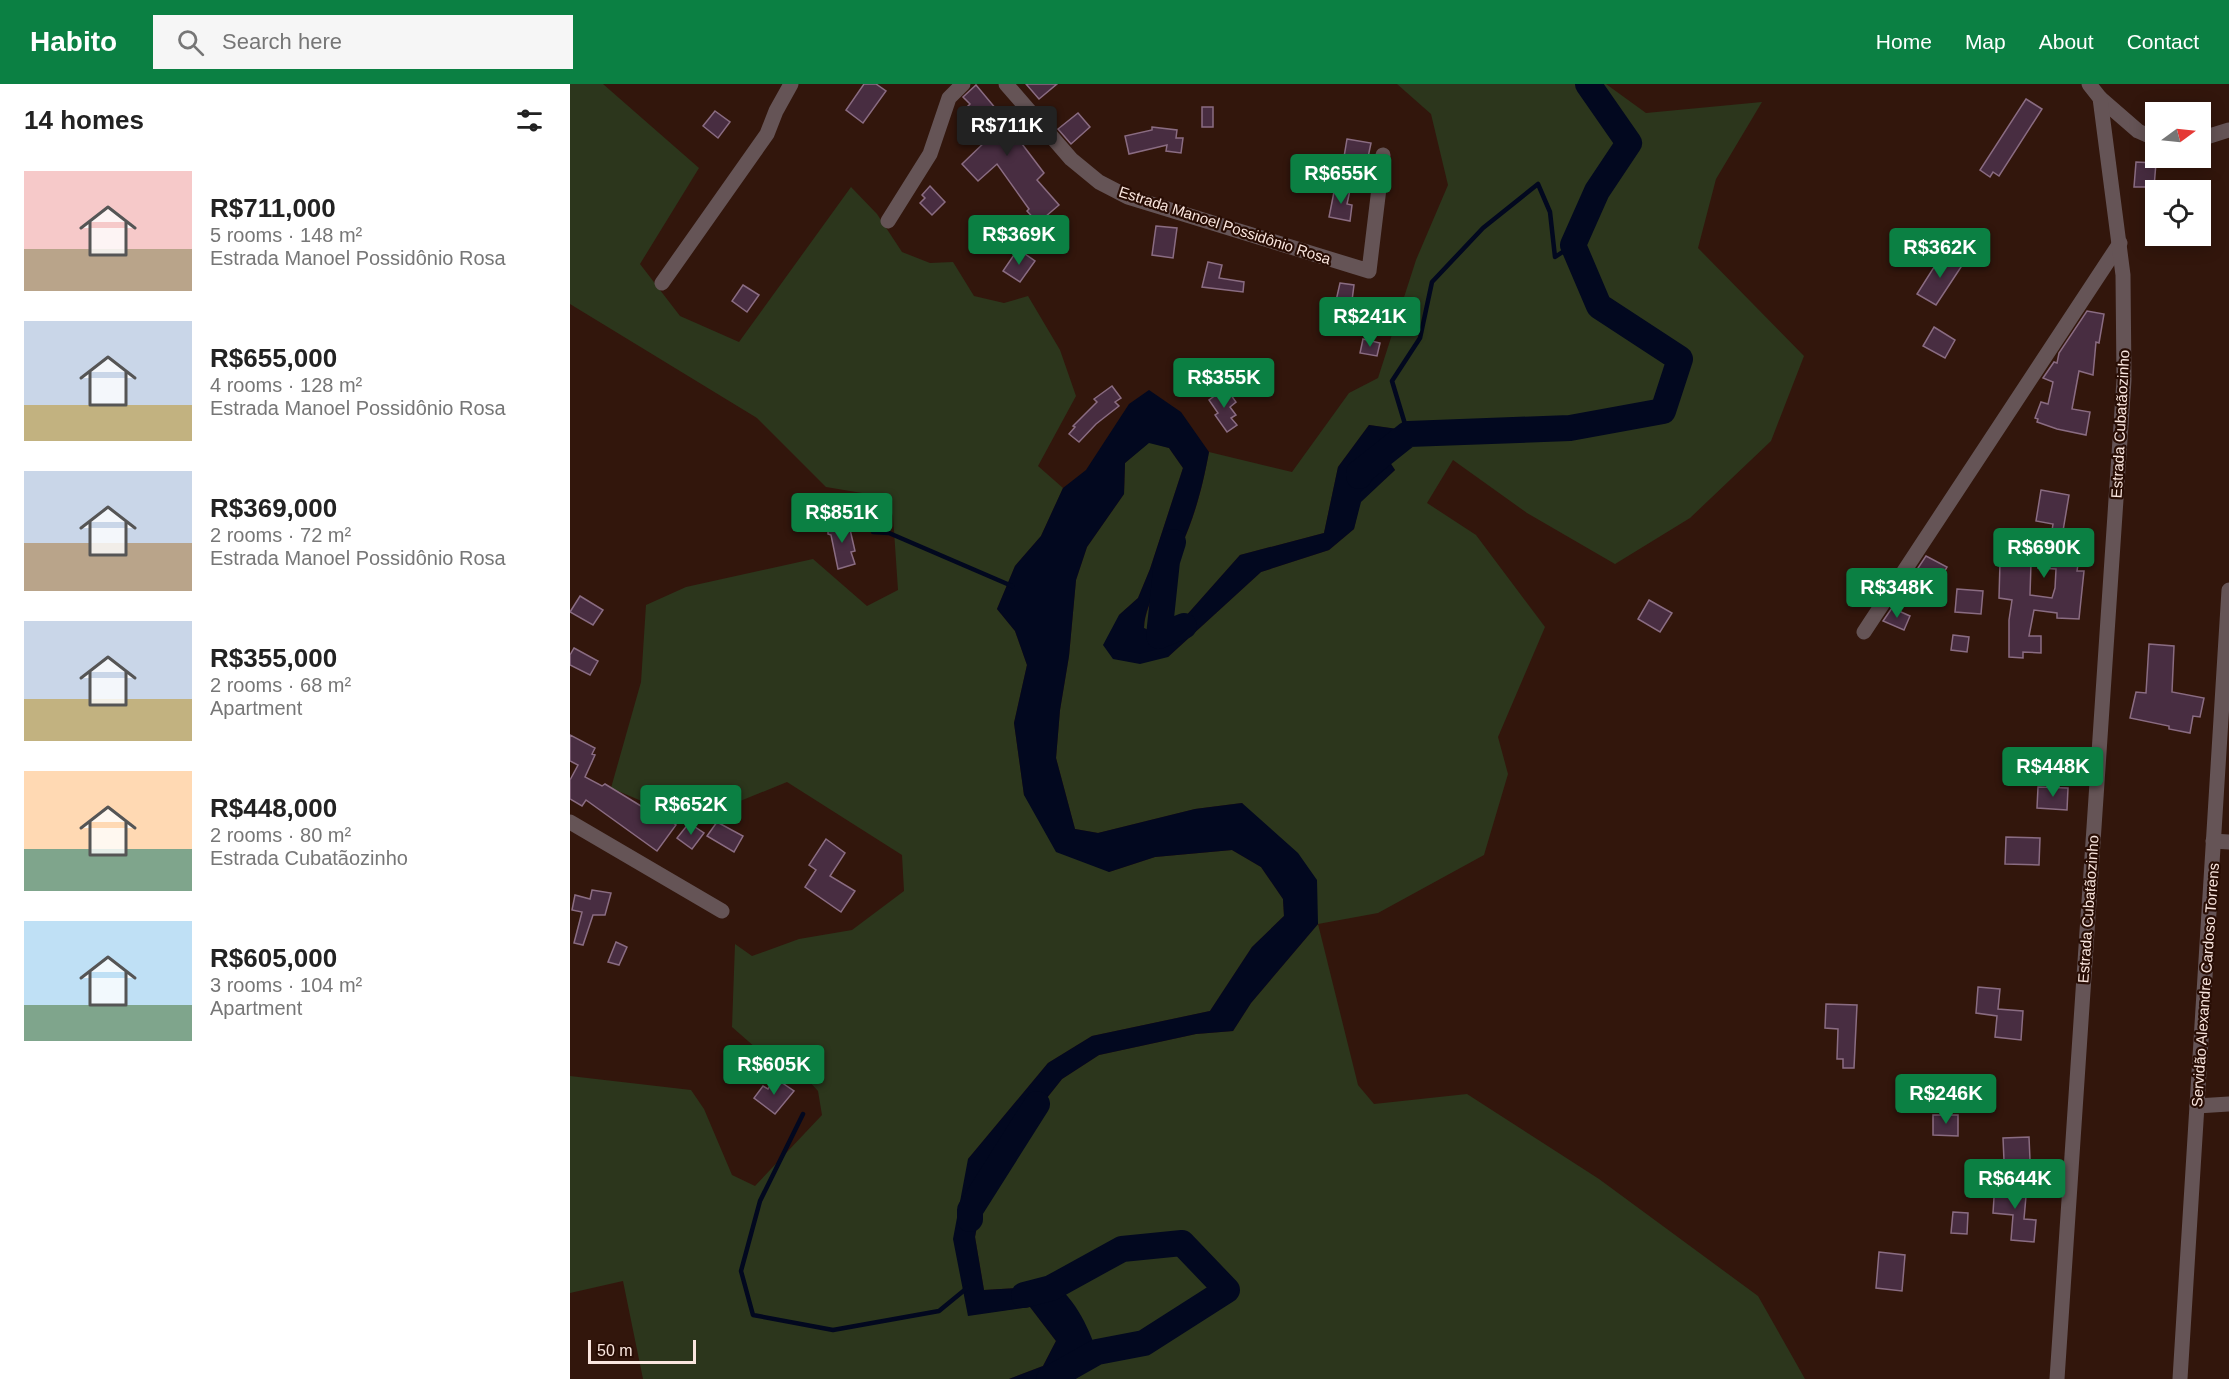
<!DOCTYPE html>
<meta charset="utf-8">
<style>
:root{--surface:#fff;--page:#f6f6f6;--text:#222;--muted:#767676;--accent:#0b8043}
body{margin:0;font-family:Helvetica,sans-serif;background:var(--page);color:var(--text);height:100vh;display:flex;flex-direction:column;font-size:22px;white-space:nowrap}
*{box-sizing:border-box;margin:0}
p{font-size:20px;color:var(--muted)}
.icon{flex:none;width:33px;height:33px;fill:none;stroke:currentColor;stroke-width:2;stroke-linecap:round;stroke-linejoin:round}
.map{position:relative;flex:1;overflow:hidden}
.panel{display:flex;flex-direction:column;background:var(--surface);width:570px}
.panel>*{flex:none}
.needle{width:39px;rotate:75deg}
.tools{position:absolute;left:1575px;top:18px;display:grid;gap:12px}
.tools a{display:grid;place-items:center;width:66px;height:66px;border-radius:0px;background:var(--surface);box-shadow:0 3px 15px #0003;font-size:30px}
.scale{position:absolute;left:18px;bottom:15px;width:108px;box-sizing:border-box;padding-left:6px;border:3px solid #fae6df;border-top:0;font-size:16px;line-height:21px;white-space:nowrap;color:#fae6df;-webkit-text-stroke:4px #280d04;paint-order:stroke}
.price{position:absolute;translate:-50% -51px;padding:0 14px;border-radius:6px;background:var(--accent);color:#fff;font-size:20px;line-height:39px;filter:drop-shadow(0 2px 3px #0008)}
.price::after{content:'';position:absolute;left:50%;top:36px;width:18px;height:14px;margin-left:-9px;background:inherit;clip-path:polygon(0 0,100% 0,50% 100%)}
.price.current{background:#222;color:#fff}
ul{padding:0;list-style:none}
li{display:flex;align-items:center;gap:18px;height:150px;padding:0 24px}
li span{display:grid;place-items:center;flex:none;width:168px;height:120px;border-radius:0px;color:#555}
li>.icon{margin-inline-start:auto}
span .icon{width:72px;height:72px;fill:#fffc;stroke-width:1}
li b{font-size:26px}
h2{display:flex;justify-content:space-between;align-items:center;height:72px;padding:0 24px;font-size:26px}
header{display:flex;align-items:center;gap:36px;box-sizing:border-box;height:84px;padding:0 30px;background:var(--accent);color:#fff}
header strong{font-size:28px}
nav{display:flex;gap:33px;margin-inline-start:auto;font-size:21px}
.search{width:420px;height:54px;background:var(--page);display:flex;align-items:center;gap:15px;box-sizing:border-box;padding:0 21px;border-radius:0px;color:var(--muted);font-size:22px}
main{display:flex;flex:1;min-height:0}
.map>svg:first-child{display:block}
</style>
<header>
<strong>Habito</strong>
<div class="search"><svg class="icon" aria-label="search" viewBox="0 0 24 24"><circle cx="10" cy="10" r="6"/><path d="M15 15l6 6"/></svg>Search here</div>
<nav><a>Home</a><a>Map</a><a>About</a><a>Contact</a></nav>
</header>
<main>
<section class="panel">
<h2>14 homes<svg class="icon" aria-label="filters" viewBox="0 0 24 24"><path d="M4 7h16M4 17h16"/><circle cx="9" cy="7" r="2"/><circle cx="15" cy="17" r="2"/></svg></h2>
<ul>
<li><span style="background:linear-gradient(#f6c9c9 65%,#b9a48a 0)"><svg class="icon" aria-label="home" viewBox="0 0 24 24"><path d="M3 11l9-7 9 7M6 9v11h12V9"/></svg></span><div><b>R$711,000</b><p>5 rooms · 148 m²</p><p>Estrada Manoel Possidônio Rosa</p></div></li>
<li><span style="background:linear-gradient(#c9d6e8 70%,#c2b280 0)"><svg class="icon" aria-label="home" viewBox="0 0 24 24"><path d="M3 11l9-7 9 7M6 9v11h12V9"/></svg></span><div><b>R$655,000</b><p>4 rooms · 128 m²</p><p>Estrada Manoel Possidônio Rosa</p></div></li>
<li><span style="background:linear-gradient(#c9d6e8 60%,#b9a48a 0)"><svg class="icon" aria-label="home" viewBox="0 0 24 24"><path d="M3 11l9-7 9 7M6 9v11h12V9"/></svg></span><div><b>R$369,000</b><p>2 rooms · 72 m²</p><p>Estrada Manoel Possidônio Rosa</p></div></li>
<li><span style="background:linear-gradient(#c9d6e8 65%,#c2b280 0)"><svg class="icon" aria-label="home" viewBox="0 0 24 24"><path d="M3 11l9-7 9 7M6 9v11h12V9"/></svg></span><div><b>R$355,000</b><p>2 rooms · 68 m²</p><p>Apartment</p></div></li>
<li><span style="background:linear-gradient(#ffd9b3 65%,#7fa58c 0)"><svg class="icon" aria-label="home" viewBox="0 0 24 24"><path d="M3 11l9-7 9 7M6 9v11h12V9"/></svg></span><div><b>R$448,000</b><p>2 rooms · 80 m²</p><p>Estrada Cubatãozinho</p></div></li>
<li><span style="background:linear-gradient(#bfe0f5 70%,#7fa58c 0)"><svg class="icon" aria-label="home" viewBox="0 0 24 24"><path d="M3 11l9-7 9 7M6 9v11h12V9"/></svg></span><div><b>R$605,000</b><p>3 rooms · 104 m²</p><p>Apartment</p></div></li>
</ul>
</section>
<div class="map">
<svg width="1659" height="1295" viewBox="0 0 1659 1295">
<rect width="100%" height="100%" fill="#32160c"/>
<g fill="#2c361c">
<polygon points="0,0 33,0 129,84 70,180 110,232 169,258 281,103 307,130 332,168 360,179 383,178 404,212 434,219 458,212 490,266 506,312 468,382 493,404 471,452 445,482 427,525 445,547 457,581 444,639 454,711 539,788 585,773 662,766 691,783 713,815 714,832 682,863 640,927 522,952 478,979 398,1075 398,1231 460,1223 486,1257 473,1282 439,1295 73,1295 53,1197 0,1209 0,992 121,1006 134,1025 162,1091 185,1102 252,1031 248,1007 227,984 202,978 162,943 165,860 182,872 229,855 282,846 334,807 332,771 217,698 158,722 109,733 41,704 71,598 76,521 116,503 243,475 297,522 328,506 323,432 316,413 256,403 187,334 0,220"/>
<path d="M827,0H1036L1076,29L1192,18L1146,95L1128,164L1234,272L1201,357L1120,434L1045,480L957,429L883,376L857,419L906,451L975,543L928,653L938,690L914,771L808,829L748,840L788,1001L804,1020L897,1010L1029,1095L1188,1212L1235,1295H505L531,1278L479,1194L466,1203L414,1206L405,1153L417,1089L492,995L529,971L626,950L663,947L681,919L748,840L672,719L625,725L528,749L505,745L486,674L490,626L499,572L506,496L517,463L554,410L555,379L579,358L599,364L613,384L580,485L568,514L549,531L598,573L691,488L759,466L784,445L790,418L825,386L809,363L854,349L799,341L768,383L754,449L670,471L615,533L582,548L574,544C576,515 597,492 610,465C625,432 632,405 639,368L722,388L779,309L808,294L846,176L878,101L861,30Z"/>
</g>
<path fill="#02081f" d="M579,306L611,328L639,368C632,405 625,431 610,465C598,491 575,515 574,544L582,548L615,533L670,471L754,449L768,383L799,341L856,349L810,363L825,386L791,418L784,445L759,466L691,488L598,573L570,580L543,575L533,561L549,531L568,514L580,485L613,384L599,364L579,359L555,379L554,410L517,463L506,496L499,572L490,626L486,674L505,745L528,749L625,725L672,719L728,769L747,796L748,840L681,919L663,947L626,950L529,971L492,995L417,1089L405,1153L414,1206L466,1203L479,1194C509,1219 518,1243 531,1278L505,1295H439L473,1282L486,1257L460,1223L398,1232L383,1155L398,1075L478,979L522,952L640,927L682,863L714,832L713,815L691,783L662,766L585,773L539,788L486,768L454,711L444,639L457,581L445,547L427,525L445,482L471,452L493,404L516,386L559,320Z"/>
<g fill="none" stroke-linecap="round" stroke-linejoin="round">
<g stroke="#02081f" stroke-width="4.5">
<polyline points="838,350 822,297 850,254 862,198 913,144 968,100 980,128 985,173 1003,161"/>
<polyline points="303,448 319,449 442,502"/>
<polyline points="233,1030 190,1117 171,1187 183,1231 263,1246 369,1227 397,1204"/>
</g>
<g stroke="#02081f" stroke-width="26">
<polyline points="789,392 789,389 838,350 1000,344 1093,327 1110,275 1029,222 1003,161 1027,107 1059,59 1018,0"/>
<polyline points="603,458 597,477 589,552 614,542"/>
<polyline points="400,1135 400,1126 467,1020"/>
<polyline points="454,1211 481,1204 552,1165 612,1159 657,1206 574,1259 527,1268 479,1295"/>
</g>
</g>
<g fill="#482d41" stroke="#8a6c82" stroke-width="1.5">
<polygon points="294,0 306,0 316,7 293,39 276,26"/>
<polygon points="456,0 487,0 469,15"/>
<polygon points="406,1 447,50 446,52 474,89 467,96 489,121 468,139 457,127 459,125 427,80 408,97 392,80 419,54 417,52 419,50 395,25 400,20 393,13"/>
<polygon points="1456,15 1472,25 1429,92 1423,88 1420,93 1410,86"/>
<rect x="632" y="23" width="11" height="20"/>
<polygon points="145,27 160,38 148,54 133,42"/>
<polygon points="508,29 520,43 501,60 488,45"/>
<polygon points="582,43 607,46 606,54 613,54 611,69 596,67 597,61 559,70 555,52 582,46"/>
<polygon points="777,55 801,59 797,78 774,73"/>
<polygon points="1566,78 1586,79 1584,103 1564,103"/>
<polygon points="360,102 375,118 362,131 350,119 355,114 352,111"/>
<polygon points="765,103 780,106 777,120 782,121 780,137 759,133"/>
<polygon points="586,142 607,144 603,174 582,171"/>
<polygon points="448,165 465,177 450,198 433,187"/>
<polygon points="1373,169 1393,180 1366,221 1347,210"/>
<polygon points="638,178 652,181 649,194 674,198 673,208 632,203"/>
<polygon points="770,199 784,201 780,232 763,230"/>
<polygon points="173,201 189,211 177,228 162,217"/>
<polygon points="1517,227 1534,230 1529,259 1526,258 1523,291 1509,287 1502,325 1520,328 1516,351 1487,345 1467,338 1468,335 1465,334 1471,318 1478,320 1483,298 1473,294 1484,278 1487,279 1489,269"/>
<polygon points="1364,243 1385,256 1375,274 1353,262"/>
<polygon points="793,255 810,259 807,272 790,269"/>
<polygon points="542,302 551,314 545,318 549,322 526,340 509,358 499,350 505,343 503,342 527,318 524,315"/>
<polygon points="656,304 666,318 660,323 666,331 661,334 667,341 657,348 645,331 648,329 639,316"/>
<polygon points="1471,406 1499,411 1493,447 1497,447 1496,453 1512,455 1507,487 1514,487 1509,535 1487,534 1487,529 1464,526 1459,552 1471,552 1471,569 1453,568 1453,574 1439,573 1439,536 1442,516 1429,514 1430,478 1461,479 1460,511 1482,514 1485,504 1486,485 1468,484 1469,472 1478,472 1483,440 1466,437"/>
<polygon points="296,416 311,424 300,443 285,434"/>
<polygon points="258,439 279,441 285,467 281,468 285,480 268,485 261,451 258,450"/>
<polygon points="1356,472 1377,483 1368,499 1346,487"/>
<polygon points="1387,505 1413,507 1411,530 1385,528"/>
<polygon points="10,512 33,526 23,541 0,528"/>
<polygon points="1079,516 1102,529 1090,548 1068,535"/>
<polygon points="1322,524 1340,532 1334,546 1313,537"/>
<polygon points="1383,551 1399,553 1397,568 1381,566"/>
<polygon points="1579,560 1604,562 1602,608 1634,614 1630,633 1623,632 1620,649 1599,645 1599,642 1560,634 1566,608 1576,609"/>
<polygon points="4,564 28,577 20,591 0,581 0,571"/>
<polygon points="0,651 25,664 22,670 25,671 15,693 32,702 35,700 84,730 87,727 106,741 87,767 16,716 12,722 0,715 0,696 8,681 0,677"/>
<polygon points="1468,703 1498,704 1497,726 1467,724"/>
<polygon points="147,738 173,752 164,768 137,752"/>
<polygon points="119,739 134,749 122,765 107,754"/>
<polygon points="1436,753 1470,754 1469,781 1435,780"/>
<polygon points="256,755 275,769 260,792 285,807 271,828 235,803 246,786 239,781"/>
<polygon points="22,806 41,809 35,831 23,831 13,861 4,859 12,828 2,826 5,811 20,815"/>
<polygon points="46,858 57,863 49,881 38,878"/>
<polygon points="1408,903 1430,905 1428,925 1453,927 1451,956 1425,953 1427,932 1406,929"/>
<polygon points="1256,920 1287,921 1284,984 1273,984 1273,975 1267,975 1268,945 1255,944"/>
<polygon points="205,994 224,1007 205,1030 184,1014 193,1002 198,1005"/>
<polygon points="1363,1031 1388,1031 1388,1052 1363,1051"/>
<polygon points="1459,1053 1460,1076 1434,1077 1433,1054"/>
<polygon points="1425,1098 1457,1101 1454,1135 1466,1136 1464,1158 1441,1156 1443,1131 1423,1129"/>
<polygon points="1383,1128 1398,1129 1397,1150 1381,1149"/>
<polygon points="1309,1168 1335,1171 1332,1207 1306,1204"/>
</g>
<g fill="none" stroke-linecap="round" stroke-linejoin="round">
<g stroke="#655456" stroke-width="15">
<polyline points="436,0 501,75 529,98 558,113 799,187 813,71"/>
<polyline points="1530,14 1568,47 1586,55"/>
<polyline points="1630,55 1659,46"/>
<polyline points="318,137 360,70 379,14 393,0"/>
<polyline points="92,199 197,50 206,27 221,0"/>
<polyline points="1294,548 1550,159"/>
<polyline points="0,738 152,827"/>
<polyline points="1643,757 1659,758"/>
<polyline points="1627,1022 1659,1020"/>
<polyline points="1487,1295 1554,296 1553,191 1530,14 1519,0"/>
<polyline points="1610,1295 1659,506"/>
</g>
</g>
<g text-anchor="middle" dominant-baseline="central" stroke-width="4.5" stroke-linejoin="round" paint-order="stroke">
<g font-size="15" fill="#fae6df" stroke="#280d04">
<text transform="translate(655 141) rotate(18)">Estrada Manoel Possidônio Rosa</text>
<text transform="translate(1550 340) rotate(-87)">Estrada Cubatãozinho</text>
<text transform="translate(1518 825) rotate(-86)">Estrada Cubatãozinho</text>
<text transform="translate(1635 901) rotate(-86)">Servidão Alexandre Cardoso Torrens</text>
</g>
</g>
</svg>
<div class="tools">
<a><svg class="needle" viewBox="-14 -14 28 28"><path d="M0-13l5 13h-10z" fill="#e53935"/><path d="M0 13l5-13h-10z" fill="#767676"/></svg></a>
<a><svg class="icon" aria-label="locate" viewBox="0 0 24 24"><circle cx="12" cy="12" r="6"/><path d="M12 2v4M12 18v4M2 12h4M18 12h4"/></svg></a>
</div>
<div class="scale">50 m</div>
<b class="price current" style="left:437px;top:73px">R$711K</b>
<b class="price" style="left:771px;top:121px">R$655K</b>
<b class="price" style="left:449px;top:182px">R$369K</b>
<b class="price" style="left:1370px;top:195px">R$362K</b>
<b class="price" style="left:800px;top:264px">R$241K</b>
<b class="price" style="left:654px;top:325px">R$355K</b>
<b class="price" style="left:272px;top:460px">R$851K</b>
<b class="price" style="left:1474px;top:495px">R$690K</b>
<b class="price" style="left:1327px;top:535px">R$348K</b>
<b class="price" style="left:1483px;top:714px">R$448K</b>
<b class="price" style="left:121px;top:752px">R$652K</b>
<b class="price" style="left:204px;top:1012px">R$605K</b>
<b class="price" style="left:1376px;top:1041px">R$246K</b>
<b class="price" style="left:1445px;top:1126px">R$644K</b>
</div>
</main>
